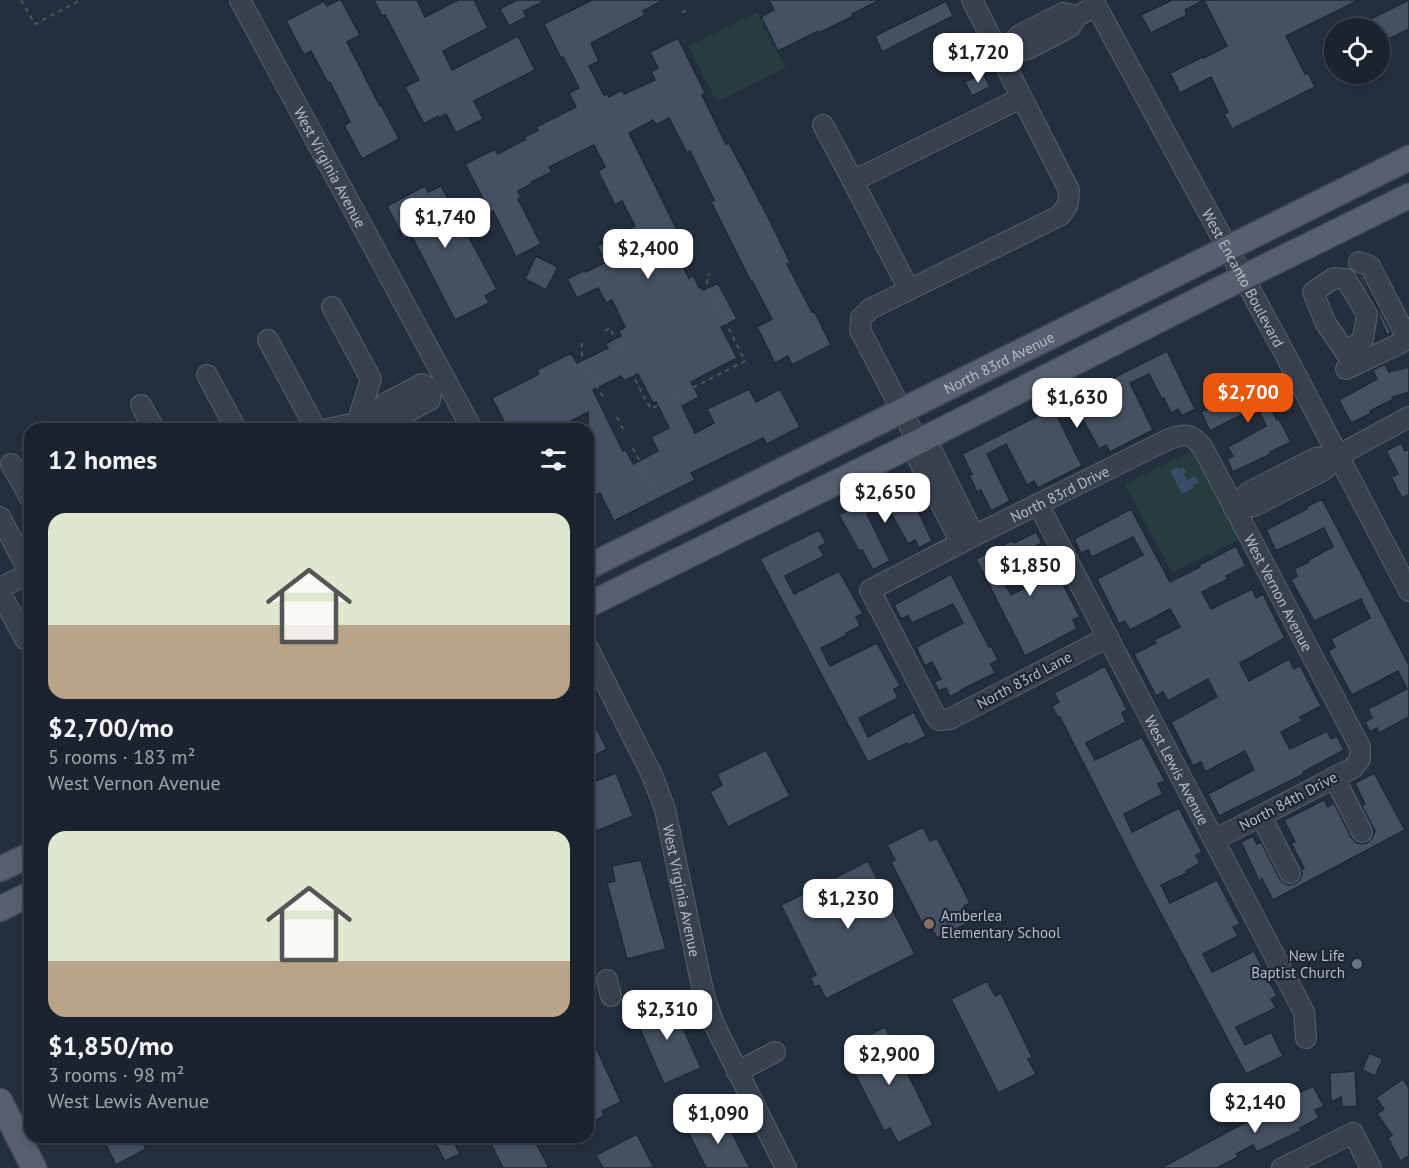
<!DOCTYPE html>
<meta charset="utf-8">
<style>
:root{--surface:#1b232e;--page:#242b36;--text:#f1f3f6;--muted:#a0a4aa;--line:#39404a;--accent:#ea580c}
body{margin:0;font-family:"PT Sans",sans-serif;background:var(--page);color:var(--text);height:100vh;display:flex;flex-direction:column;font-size:22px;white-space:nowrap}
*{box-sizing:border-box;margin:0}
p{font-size:20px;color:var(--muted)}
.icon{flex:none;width:33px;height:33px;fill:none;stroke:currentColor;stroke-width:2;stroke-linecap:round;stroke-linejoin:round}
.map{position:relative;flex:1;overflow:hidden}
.sheet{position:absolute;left:24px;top:423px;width:570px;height:720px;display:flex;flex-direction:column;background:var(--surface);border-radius:18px;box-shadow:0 3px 9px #0003,0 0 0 2px var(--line)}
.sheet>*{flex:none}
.fabs{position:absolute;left:1324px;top:18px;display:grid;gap:12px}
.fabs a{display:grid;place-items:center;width:66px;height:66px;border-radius:50%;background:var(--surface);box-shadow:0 3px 9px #0003,0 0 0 2px var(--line);font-size:30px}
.price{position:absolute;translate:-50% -51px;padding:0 14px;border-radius:12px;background:#fff;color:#222;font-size:20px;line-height:39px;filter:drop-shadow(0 2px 3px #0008)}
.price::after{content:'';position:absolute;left:50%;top:36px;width:18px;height:14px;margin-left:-9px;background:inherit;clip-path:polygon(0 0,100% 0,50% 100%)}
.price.current{background:var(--accent);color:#fff}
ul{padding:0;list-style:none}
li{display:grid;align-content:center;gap:12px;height:318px;padding:0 24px}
li span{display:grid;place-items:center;height:186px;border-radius:18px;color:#555}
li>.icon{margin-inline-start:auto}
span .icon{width:108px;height:108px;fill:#fffc;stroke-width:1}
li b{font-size:26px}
h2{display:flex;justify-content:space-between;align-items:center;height:72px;padding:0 24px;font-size:26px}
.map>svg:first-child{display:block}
</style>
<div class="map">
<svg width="1409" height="1168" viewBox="0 0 1409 1168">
<rect width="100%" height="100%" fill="#242f3e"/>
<g fill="#263c3f">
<polygon points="757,12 786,68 717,102 688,46"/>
<polygon points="1193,450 1242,538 1172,573 1125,484"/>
</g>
<polygon fill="#394c67" points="1178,467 1179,469 1183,467 1186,472 1184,474 1187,480 1195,476 1199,482 1193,485 1194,488 1182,494 1170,471"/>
<g fill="#455162" stroke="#1f2835" stroke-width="1.5" fill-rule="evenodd">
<polygon points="338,0 341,0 360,35 347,42 380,106 381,105 399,139 362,159 344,125 350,122 330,82 328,83 311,51 304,55 286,21 324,1 327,6"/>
<polygon points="374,0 417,0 425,17 458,0 474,0 488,28 443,51 452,70 518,36 535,70 474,101 483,119 456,133 446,114 439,118 438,116 424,124 405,87 419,80 385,15 382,16"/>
<polygon points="517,0 546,0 524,11 526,17 509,26 500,9"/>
<path d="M592,0H663L643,11L645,15L591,43L599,61L589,66L604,95L607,94L609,97L622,90L624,94L655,80L651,72L658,68L650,52L678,38L705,93L702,95L726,144L729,143L767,215L790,262L787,264L812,312L814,311L831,345L792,365L788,356L775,363L757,327L772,319L752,281L751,282L711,202L714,200L690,151L687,153L669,118L656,125L653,120L629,133L684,244L674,249L689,278L693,275L699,288L701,287L703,290L718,283L737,319L721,327L737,358L691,382L699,397L682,406L695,433L714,423L707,409L749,389L756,402L780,389L800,427L767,444L763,438L691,473L695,480L614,521L600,493L588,499V412L556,429H508L492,398L539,374L537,370L571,353L577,363L608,348L605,344L621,336L618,331L625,327L612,300L606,303L598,288L577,298L567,279L585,270L586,272L606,262L597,246L635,226L622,201L615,205L598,171L605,167L594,145L549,167L552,172L531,182L532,184L518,191L521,197L518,199L541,244L516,257L493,211L490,212L465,164L495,149L498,154L526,139L525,137L538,130L536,127L576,107L569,93L579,88L563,57L561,58L544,24ZM638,374L653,403L656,402L669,428L651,437L658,451L633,464L626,450L623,451L593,390L621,376L624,381Z"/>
<polygon points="769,0 880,0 852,14 853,16 819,33 818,31 778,51 761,17 774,10"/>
<polygon points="1172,0 1204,0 1185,10 1187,15 1151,33 1141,15"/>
<polygon points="1204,0 1359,0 1286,36 1305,74 1308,73 1315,87 1232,129 1224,114 1228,112 1211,77 1180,93 1170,73 1203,57 1204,58 1227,46"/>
<polygon points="1409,0 1409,29 1385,41 1383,37 1380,39 1380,28 1352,28"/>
<polygon points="946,1 953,16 882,52 875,36"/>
<polygon points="983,73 990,87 972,96 965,82"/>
<polygon points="425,186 428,192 441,186 497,289 485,296 489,303 455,320 411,235 404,239 387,206"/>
<polygon points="536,256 558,267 546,290 525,279"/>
<polygon points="1361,275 1391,333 1387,335 1379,317 1377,308 1359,277"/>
<polygon points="1167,351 1195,409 1182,416 1178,409 1171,413 1164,398 1162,399 1149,374 1130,383 1153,430 1110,452 1106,445 1099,449 1077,409 1058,418 1082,466 1038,488 1034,481 1027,485 1006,444 987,454 1010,501 991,511 981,490 977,492 969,475 972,474 962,454"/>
<polygon points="1385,364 1389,372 1409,367 1409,392 1392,397 1394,399 1370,411 1372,413 1351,423 1339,400 1377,379 1373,370"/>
<polygon points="1256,377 1277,420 1279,419 1291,442 1270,452 1271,454 1233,472 1227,459 1233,456 1228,447 1266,426 1257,407 1210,431 1201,412 1222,402 1220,399 1241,388 1239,385"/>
<polygon points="1401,443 1405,451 1409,449 1409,495 1402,498 1391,477 1398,474 1386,451"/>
<polygon points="905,482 932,541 919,548 915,540 908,544 886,504 867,514 890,561 873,570 862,550 859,551 839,515"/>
<polygon points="1322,499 1409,665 1409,717 1379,733 1377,728 1370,732 1365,722 1372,718 1368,709 1407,689 1398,671 1352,695 1328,651 1335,647 1331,639 1370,618 1361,599 1314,621 1291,580 1297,576 1294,569 1309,562 1308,560 1333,547 1324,528 1276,551 1266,530 1307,509 1306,507"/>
<polygon points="1131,509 1170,582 1200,567 1199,565 1236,546 1246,566 1226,576 1228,579 1202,592 1211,609 1252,589 1256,598 1263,594 1285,638 1240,663 1249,681 1289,659 1294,669 1300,665 1321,706 1300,717 1302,721 1281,732 1290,749 1327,731 1331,739 1337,736 1344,750 1303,772 1304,774 1219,816 1208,794 1254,770 1245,751 1205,772 1201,762 1193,766 1171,722 1217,697 1208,679 1168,701 1163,692 1156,696 1134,654 1156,643 1154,640 1180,627 1170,609 1130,630 1125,621 1119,624 1097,579 1143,555 1133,537 1092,557 1088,550 1081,553 1074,539"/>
<polygon points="819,530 826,543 819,547 824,556 785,576 794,594 839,571 863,614 856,617 860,626 846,633 847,635 821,648 830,666 877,643 900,686 894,689 898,698 859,718 868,737 914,712 926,736 908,745 907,743 868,762 760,559"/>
<polygon points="1036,532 1042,543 1036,546 1041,557 1001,576 1011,595 1056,571 1080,617 1073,620 1077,629 1025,656 976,559 1013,540 1014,543"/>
<polygon points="951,574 989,647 991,646 998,660 991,664 995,673 961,690 961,691 950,697 946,688 939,691 934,682 941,679 932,662 925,666 916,647 963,623 953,604 912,623 908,616 901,619 894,605"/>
<polygon points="1105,666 1127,710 1122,713 1126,722 1086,743 1095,760 1142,737 1165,781 1158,784 1163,794 1124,814 1132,832 1179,808 1202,852 1196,855 1200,863 1186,871 1187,873 1161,885 1170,903 1217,880 1240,924 1233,927 1238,936 1203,954 1212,972 1254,951 1277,996 1271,999 1276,1008 1236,1027 1245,1045 1271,1032 1283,1056 1246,1074 1134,863 1060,717 1058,718 1052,706 1059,702 1054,693"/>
<polygon points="588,712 607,749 588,759"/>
<polygon points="766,750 790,796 728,827 710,792 722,785 717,774"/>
<polygon points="616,773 633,816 597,831 588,808 588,784"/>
<polygon points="1374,773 1405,830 1273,900 1262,879 1259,881 1241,842 1253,836 1257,844 1261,842 1280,879 1284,883 1289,885 1296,883 1300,879 1302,874 1301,870 1304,868 1291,843 1295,842 1284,820 1324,800 1328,807 1334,803 1351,837 1355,842 1361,844 1367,843 1372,838 1375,831 1362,806 1365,804 1355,783"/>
<polygon points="923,827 930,841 937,838 970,903 964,906 972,921 937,938 930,925 924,927 891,862 895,860 887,845"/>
<polygon points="641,860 666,949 627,959 607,883 615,881 612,866"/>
<polygon points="868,861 915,954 826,999 819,985 815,987 810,978 816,975 781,905"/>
<polygon points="987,981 995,996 1001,993 1032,1057 1028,1059 1036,1074 998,1093 951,999"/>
<polygon points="669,997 701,1068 664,1084 633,1013"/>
<polygon points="885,1027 933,1125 898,1143 890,1128 884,1131 852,1068 858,1065 848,1045"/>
<polygon points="588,1030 621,1102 602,1111 604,1116 588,1124"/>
<polygon points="1369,1053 1383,1059 1375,1076 1362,1070"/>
<polygon points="1355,1071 1357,1106 1342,1107 1341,1097 1331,1102 1330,1073"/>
<polygon points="1403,1079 1409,1088 1409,1156 1400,1161 1388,1138 1392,1135 1377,1114 1384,1109 1376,1098"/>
<polygon points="1313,1086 1324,1106 1315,1110 1319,1118 1300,1128 1302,1130 1257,1152 1253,1145 1236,1154 1238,1157 1217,1168 1161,1168 1255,1117 1258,1123 1276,1114 1275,1112 1295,1102 1292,1096"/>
<polygon points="722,1114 750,1168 706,1168 688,1132"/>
<polygon points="637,1134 654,1168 603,1168 596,1155"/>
<polygon points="102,1137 140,1137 146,1149 116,1165"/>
<polygon points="432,1137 451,1137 460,1154 445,1161"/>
<polygon points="496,1137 533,1137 549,1168 503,1168 489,1140"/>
</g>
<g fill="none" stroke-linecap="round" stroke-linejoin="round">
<defs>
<g id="minor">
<path id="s1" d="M240,0L472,429"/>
<path id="s2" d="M1093,0L1284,352L1409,591"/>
<polyline points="999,55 1028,49 1070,27 1077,16 1096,6"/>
<polyline points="999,55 1020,35 1063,13 1077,16"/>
<polyline points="823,125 853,181"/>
<polygon points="1334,278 1346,279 1367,314 1363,339 1346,353 1325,322 1313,292"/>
<polyline points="909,290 853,181 1021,98"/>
<polyline points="332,307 371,379 357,423"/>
<polyline points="268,340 316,429"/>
<polyline points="1346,369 1401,343 1406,336 1370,266 1359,262"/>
<polyline points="207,375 236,429"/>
<polygon points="422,384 431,389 430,400 394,419 372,420 386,403"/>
<polyline points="141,405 154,429"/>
<polyline points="328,429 369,420"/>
<polyline points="918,442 932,451 974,536"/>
<polyline points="11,464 30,498"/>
<path id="s3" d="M1038,504L1304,1012L1306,1038"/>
<polyline points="1234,508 1254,506 1270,498 1324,470 1339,455 1409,417"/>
<polyline points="1234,508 1249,492 1316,458 1339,455"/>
<polyline points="0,517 26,566 30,571"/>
<polyline points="961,543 918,459 918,442 860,330 861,318 870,309 1061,215 1068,204 1069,190 972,0"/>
<polyline points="0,588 30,573"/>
<polyline points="0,595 3,598 25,639"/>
<path id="s4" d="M1108,637L950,719L939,720L935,715L870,590L974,536L1169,439C1186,433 1191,433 1203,448L1360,747V759L1353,768L1214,840"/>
<path id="s5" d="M588,648L652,775L665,809L700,977L705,998L714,1024L786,1168"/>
<polyline points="1334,777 1362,832"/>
<polyline points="1261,816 1290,873"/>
<polyline points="607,980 611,996"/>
<polyline points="737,1072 775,1052"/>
<polyline points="1282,1168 1353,1133 1371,1168"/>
</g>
<g id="major">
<path id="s6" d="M588,567L1409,158"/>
<polyline points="588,605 918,442 1220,289 1409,196"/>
<polyline points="0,869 30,855"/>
<polyline points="0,909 30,894"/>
<polyline points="0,1101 34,1168"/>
</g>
</defs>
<use href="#minor" stroke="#565f6c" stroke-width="22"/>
<use href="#major" stroke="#414a57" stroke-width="27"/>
<g stroke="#44595c" stroke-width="2" stroke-dasharray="4.5 4.5" stroke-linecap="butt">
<polyline points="21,0 35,24 81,0"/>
<polyline points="682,13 686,10"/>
<polyline points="605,331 610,328 643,395 651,409 745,361 707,284 707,278 710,273"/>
<path d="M582,343C578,359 594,378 600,392L603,396L607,397"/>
<polyline points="617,417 624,431"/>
<polyline points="633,448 652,486"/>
</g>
<use href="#minor" stroke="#38414e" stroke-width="20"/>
<use href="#major" stroke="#56606e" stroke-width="24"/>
</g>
<circle fill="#8d6e63" stroke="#1d2633" stroke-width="2" cx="929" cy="924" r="6"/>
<circle fill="#6b7280" stroke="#1d2633" stroke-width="2" cx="1357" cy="964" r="6"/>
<g text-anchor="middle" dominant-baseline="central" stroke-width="4.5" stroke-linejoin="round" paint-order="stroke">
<g font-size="15" fill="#b4bcc9" stroke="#1d2633">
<text stroke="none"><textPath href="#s1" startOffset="190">West Virginia Avenue</textPath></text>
<text stroke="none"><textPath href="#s2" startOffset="316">West Encanto Boulevard</textPath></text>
<text stroke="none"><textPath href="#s6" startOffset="459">North 83rd Avenue</textPath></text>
<text stroke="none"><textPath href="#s4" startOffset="549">North 83rd Drive</textPath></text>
<text stroke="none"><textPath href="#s4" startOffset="874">West Vernon Avenue</textPath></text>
<text transform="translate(1024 680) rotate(-28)">North 83rd Lane</text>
<text stroke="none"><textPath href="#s3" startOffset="300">West Lewis Avenue</textPath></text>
<text transform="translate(1288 801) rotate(-28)">North 84th Drive</text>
<text stroke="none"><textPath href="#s5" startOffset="262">West Virginia Avenue</textPath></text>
</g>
<g font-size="15" fill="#b4bcc9" stroke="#1d2633" text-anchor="start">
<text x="941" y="915">Amberlea<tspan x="941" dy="17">Elementary School</tspan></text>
<text x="1345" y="955" text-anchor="end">New Life<tspan x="1345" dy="17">Baptist Church</tspan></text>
</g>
</g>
</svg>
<div class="fabs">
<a><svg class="icon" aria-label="locate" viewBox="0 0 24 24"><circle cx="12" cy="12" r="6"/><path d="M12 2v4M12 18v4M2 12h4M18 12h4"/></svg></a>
</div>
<b class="price" style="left:978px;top:84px">$1,720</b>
<b class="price" style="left:445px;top:249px">$1,740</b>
<b class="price" style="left:648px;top:280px">$2,400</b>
<b class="price current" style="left:1248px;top:424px">$2,700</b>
<b class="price" style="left:1077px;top:429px">$1,630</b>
<b class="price" style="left:885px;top:524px">$2,650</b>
<b class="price" style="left:1030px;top:597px">$1,850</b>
<b class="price" style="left:848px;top:930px">$1,230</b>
<b class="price" style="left:667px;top:1041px">$2,310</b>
<b class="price" style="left:889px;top:1086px">$2,900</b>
<b class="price" style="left:1255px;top:1134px">$2,140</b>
<b class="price" style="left:718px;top:1145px">$1,090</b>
<section class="sheet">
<h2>12 homes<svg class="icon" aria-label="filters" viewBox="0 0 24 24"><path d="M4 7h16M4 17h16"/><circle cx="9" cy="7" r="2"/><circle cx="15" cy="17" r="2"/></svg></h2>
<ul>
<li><span style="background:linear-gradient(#dfe7d0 60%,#b9a48a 0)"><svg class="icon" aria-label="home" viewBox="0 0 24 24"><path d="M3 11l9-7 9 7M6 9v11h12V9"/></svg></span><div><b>$2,700/mo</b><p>5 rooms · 183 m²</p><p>West Vernon Avenue</p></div></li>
<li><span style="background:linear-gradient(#dfe7d0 70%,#b9a48a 0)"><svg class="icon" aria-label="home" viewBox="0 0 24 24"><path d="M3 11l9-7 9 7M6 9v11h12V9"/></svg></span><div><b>$1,850/mo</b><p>3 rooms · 98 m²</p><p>West Lewis Avenue</p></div></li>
</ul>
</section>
</div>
